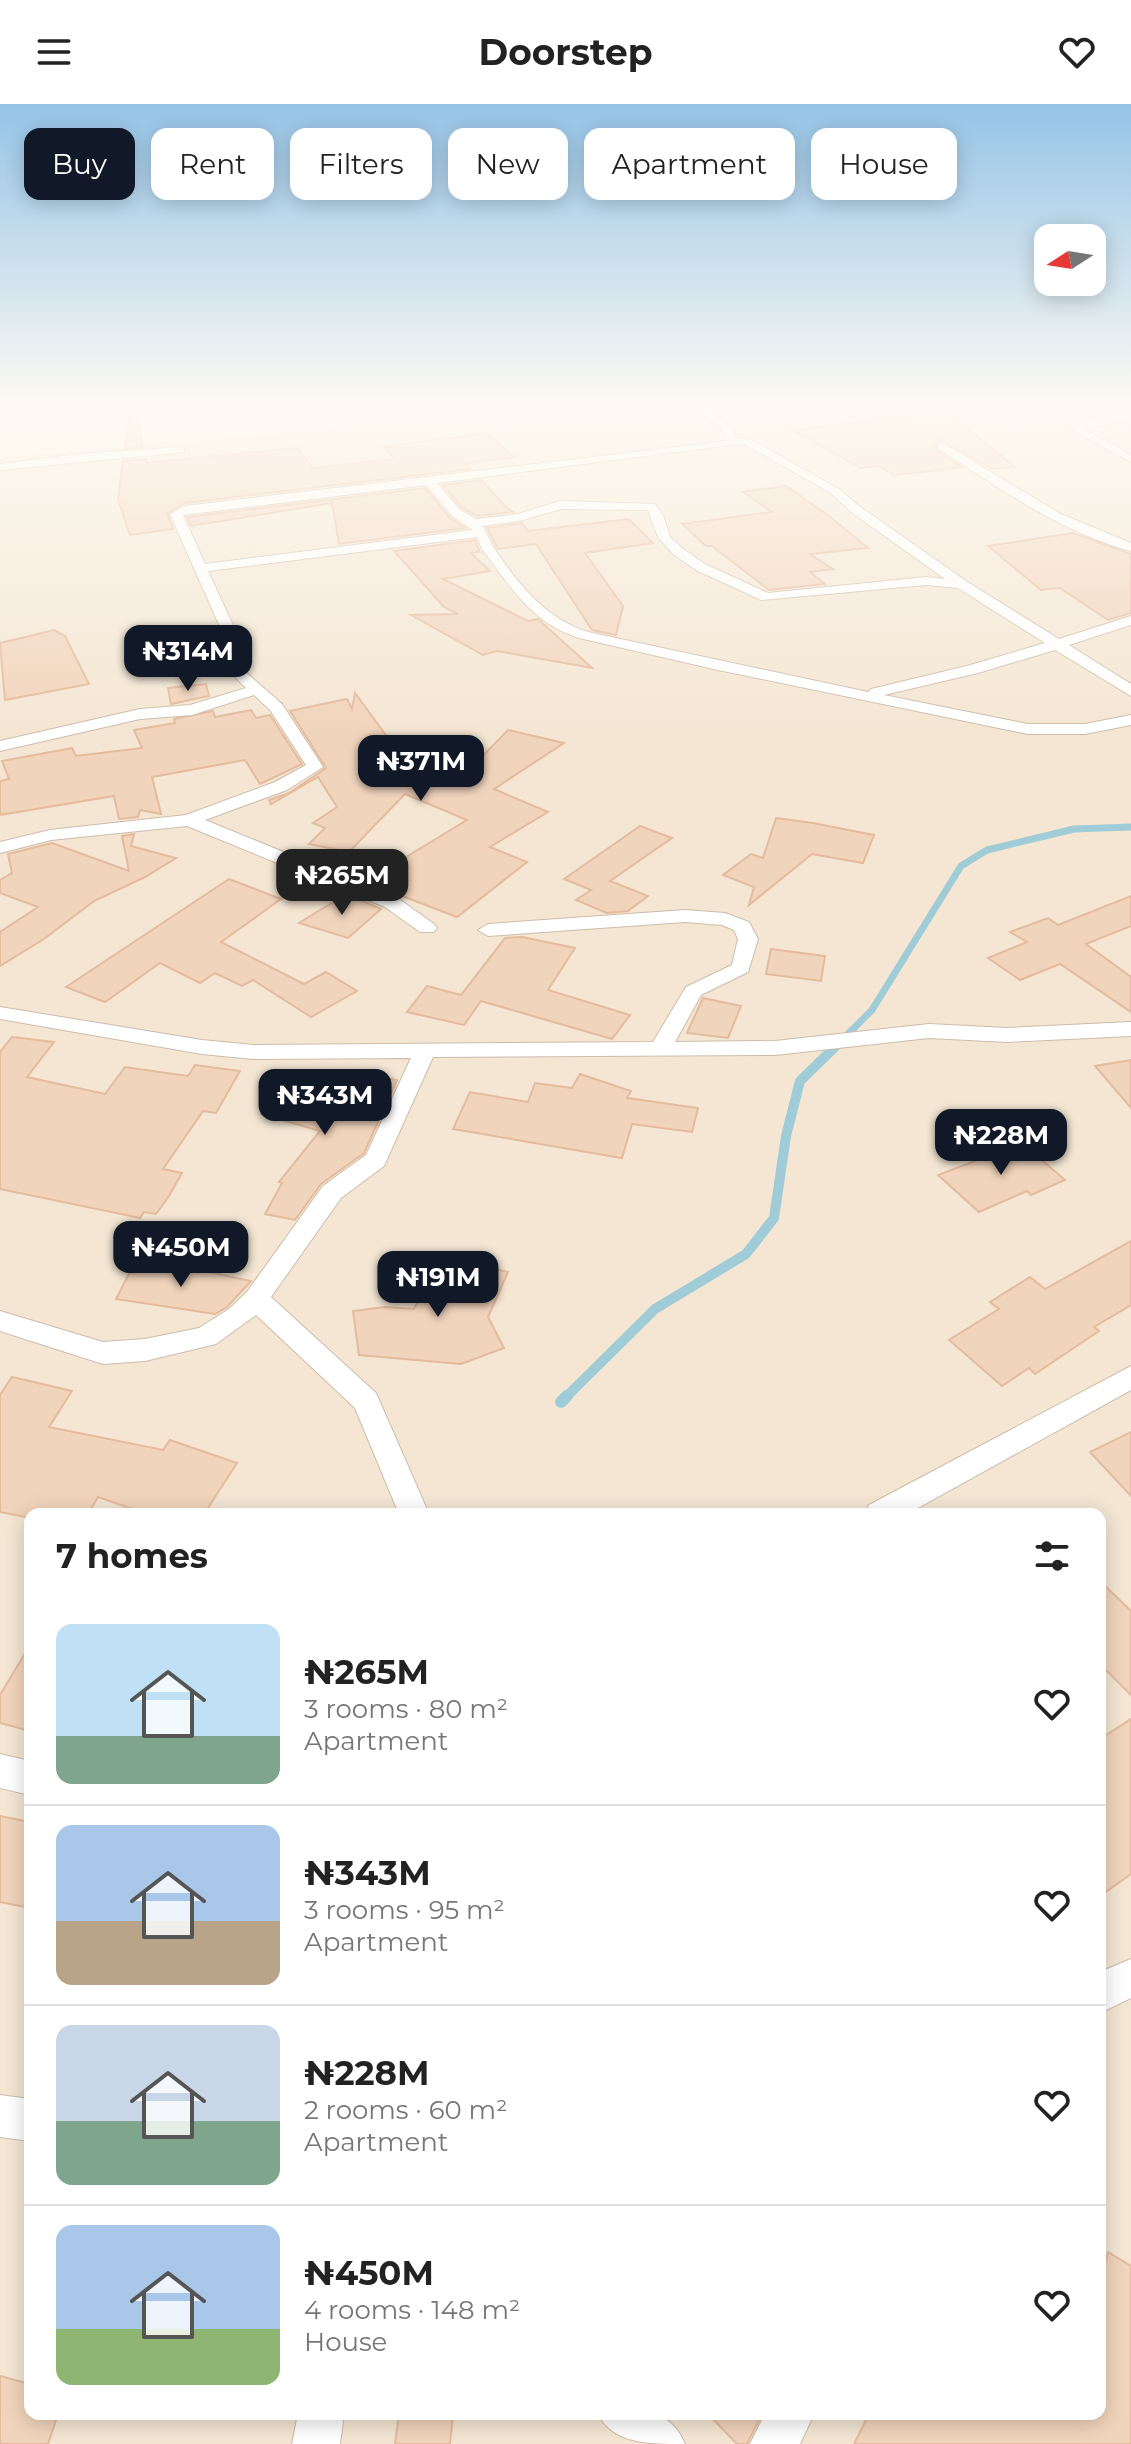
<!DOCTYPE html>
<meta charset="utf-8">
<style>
:root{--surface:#fff;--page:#f2f2f2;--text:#222;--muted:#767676;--line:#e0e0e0;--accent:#111827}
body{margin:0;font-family:Montserrat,sans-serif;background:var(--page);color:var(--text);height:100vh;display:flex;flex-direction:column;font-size:30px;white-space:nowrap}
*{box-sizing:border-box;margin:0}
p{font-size:26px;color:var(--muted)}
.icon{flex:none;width:44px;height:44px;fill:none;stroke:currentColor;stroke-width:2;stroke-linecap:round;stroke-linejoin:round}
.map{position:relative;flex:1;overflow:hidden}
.sheet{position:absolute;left:24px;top:1404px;width:1082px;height:912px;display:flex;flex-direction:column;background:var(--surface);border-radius:16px;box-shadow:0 4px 20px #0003}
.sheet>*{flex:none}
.top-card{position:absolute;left:24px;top:24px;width:1084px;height:72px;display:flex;gap:16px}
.needle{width:52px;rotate:258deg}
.tools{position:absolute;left:1034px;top:120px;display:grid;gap:16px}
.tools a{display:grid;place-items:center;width:72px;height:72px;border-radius:16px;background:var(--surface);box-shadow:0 4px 20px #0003;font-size:40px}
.price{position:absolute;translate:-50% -68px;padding:0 18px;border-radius:16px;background:var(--accent);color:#fff;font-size:26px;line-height:52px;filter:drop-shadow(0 2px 4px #0008)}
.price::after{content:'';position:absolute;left:50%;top:48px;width:24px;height:18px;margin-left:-12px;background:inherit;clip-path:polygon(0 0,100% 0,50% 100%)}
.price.current{background:#222;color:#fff}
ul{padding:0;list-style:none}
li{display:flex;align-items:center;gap:24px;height:200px;padding:0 32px}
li+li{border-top:2px solid var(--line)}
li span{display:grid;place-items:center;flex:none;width:224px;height:160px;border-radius:16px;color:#555}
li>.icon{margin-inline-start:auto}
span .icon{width:96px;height:96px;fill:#fffc;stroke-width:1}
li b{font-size:34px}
h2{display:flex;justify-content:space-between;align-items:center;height:96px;padding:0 32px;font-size:34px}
.pill{padding:0 28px;border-radius:16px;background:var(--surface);box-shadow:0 4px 20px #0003;font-size:28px;line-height:72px}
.pill.current{background:var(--accent);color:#fff}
header{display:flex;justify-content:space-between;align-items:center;height:104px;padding:0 32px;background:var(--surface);font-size:36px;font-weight:700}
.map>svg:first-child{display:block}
</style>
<header><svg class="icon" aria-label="menu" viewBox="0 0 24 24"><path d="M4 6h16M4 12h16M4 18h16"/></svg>Doorstep<svg class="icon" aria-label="heart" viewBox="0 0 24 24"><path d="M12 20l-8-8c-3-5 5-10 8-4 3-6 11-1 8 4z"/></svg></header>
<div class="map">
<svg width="1131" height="2340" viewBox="0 0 1131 2340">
<rect width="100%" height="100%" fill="#fcf4e5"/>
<path fill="#f4e6d3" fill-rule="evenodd" d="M723,300H1131V2340H0V354L584,302ZM30,1410H1100V2310H30Z"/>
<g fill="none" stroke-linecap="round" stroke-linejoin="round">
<polyline stroke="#9fccd7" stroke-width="7" points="835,943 872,906 961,762 987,746 1074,725 1131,723"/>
<polyline stroke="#9fccd7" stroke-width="10" points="565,1294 655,1205 746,1150 774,1114 786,1032 800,977 837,941"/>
<polyline stroke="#9fccd7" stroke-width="12" points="561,1298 567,1292"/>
</g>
<g fill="#f1d4bc" stroke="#e4bb9d" stroke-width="2">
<polygon points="134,300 143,343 125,344 131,301"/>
<polygon points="947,308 1015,363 992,365 941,336 936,338 936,346 962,363 894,371 879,362 860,364 792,326"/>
<polygon points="487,329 514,353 466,359 471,365 185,399 167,409 173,425 130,431 118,395 123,357 146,355 147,359 297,344 313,364 395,355 384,343"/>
<polygon points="481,376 507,404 513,408 477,412 462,404 443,381"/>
<polygon points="786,382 829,412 868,444 810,450 833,465 810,468 825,480 769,486 712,442 706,442 682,420 772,408 743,388"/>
<polygon points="425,384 450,414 465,424 339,440 332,399 191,422 187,413"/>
<polygon points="629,415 653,439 585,449 623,502 616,531 592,526 536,440 498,445 487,424 522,419 528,427"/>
<polygon points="1073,429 1131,450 1131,509 1108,516 1060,484 1041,486 988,442"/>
<polygon points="475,436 480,448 471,449 490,467 443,475 528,517 538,515 592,564 497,547 483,551 411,511 458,510 444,503 394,447"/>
<polygon points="54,526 65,532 89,580 5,596 0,539"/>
<polygon points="206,580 209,592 171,600 168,584"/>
<polygon points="355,589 393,641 388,644 466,669 508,626 564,639 494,685 548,708 490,743 527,758 457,813 371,780 404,760 398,758 467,716 405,690 349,748 309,740 325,724 313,719 337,703 318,673 271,700 269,696 289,689 326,664 290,607 347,595 352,605"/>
<polygon points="251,606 256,614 270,611 302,660 260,680 245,656 152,673 161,710 140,706 138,713 119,715 114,692 0,711 0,677 9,675 2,657 72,644 76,652 142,644 134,626 175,619 174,615 213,607 215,613"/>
<polygon points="776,714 813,719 874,731 863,759 812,750 749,801 754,783 723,771 751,750 763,754"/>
<polygon points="640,722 672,734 610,777 648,792 628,807 607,809 576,796 591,786 564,775"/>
<polygon points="134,730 131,742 176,754 145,773 94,797 44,835 0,862 0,828 38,803 0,789 0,776 12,769 8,750 52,739 129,767 122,732"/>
<polygon points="229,775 281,795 221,838 304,880 326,868 357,887 311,913 253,876 242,882 215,869 200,879 160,859 105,898 66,883"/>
<polygon points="351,792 381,805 348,834 299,819 335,797 341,799"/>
<polygon points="1131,792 1131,822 1086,840 1131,873 1131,908 1060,860 1020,876 988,854 1027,838 1010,828 1048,814 1058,821"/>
<polygon points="522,833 575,844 548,886 630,911 612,935 481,897 464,921 407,908 427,882 461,891 505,834"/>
<polygon points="771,845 825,852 821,877 766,870"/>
<polygon points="703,894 741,902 728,934 687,929"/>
<polygon points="12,933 54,938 27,973 105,990 125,963 188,972 195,961 240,967 216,1009 203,1007 163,1065 182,1069 169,1092 156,1110 144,1108 140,1114 0,1085 0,948"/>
<polygon points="1131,956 1131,1004 1095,962"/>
<polygon points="580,970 631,987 627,994 698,1004 692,1028 632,1020 622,1054 453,1025 470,988 528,998 535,979 572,984"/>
<polygon points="369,972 397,976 364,1049 321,1080 295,1116 265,1110 282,1079 279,1078 320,1027 261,1010 289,979 355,997"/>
<polygon points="1022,1039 1065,1076 1031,1091 1027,1087 979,1108 938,1071"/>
<polygon points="1131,1137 1131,1201 1094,1223 1099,1227 1035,1270 1029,1264 1002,1282 949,1236 999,1205 990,1198 1030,1173 1045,1185"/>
<polygon points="440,1153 508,1168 488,1213 504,1244 461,1260 359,1251 353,1207 385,1203 414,1205"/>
<polygon points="134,1160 209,1168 251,1177 227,1203 215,1210 116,1195"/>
<polygon points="12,1273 72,1287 49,1323 163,1346 170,1336 237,1359 204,1410 147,1410 98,1393 88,1410 30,1410 30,1414 0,1408 0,1291"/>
<polygon points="1131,1328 1131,1392 1090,1348"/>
<polygon points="1100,1477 1131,1507 1131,1591 1100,1560"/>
<polygon points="30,1541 30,1627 0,1619 0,1591"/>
<polygon points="1131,1615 1131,1770 1100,1792 1100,1635"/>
<polygon points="0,1712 30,1718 30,1804 0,1798"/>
<polygon points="1108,2148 1131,2162 1131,2340 854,2340 869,2310 1100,2310 1100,2182"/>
<polygon points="0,2272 30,2280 30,2310 58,2310 48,2340 0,2340"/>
<polygon points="399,2310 453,2310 450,2340 395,2340"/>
<polygon points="708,2310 762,2310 747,2340 737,2340"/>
</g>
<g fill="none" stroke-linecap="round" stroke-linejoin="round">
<defs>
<g id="minor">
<path d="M691,300H702L731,323L736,334L752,336L839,385L859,402L966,477L1059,535L1131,512V521L1069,541L1131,580V592L1055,546L978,569L884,591L1028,620H1085L1131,611V621L1085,630H1028L718,566L579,534C531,519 511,483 482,445L477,433L208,467L238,532L241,564L282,600L323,663L287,686L205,716L399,795L434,820L437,824L434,828H420L385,803L187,722L51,736L0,749V738L50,726L186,711L275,678L306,661L270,606L254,591L192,611L140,615L0,647V637L140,605L190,601L246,584L227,565L224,532L170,410L185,402L727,337L722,326ZM737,340L746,341L831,389L851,408L945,475L926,473L768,489L705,460L682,444L670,433L663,411L655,400L560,397L518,410L476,415L460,406L437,379ZM426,381L452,412L473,426L205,460L183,411ZM561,405L648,406L658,433L673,450L696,466L761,496L926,481L958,484L1045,539L967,562L871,585L868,588L588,528C546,515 518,480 494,444C489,437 488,429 482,422L519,417Z"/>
<polygon points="1131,309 1131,315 1084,325 1131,351 1131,358 1071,325 1085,317"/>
<path d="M942,339L1061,410L1131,439V447C1060,428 999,384 938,344V340Z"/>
<polygon points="180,343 184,344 184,348 0,366 0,360 79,350"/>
<polygon points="685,806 725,809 749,818 758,835 748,868 701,891 675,938 775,937 929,920 1007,924 1131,918 1131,932 1007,938 929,934 775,951 433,953 384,1062 341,1094 271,1193 376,1289 429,1410 399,1410 355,1304 256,1211 216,1240 145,1257 103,1260 0,1227 0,1207 103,1238 145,1235 199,1224 229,1205 247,1188 323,1082 366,1051 411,954 253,955 202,950 0,915 0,903 202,936 253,941 653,938 686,883 732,861 738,835 734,826 722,821 685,818 488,832 478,826 488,820"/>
<polygon points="1131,1262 1131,1286 907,1410 865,1410 869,1401"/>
<polygon points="0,1650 30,1657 30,1691 0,1684"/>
<polygon points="1131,1855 1131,1894 1100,1909 1100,1868"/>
<polygon points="0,1991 30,1995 30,2037 0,2033"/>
<polygon points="298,2310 344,2310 340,2340 292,2340"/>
<path d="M598,2310C635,2310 668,2299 685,2340C647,2340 614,2340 598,2310Z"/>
<polygon points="765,2310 814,2310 800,2340 750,2340"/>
</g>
</defs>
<use href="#minor" stroke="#cebcab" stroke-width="2"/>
<use href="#minor" fill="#fff" fill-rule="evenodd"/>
</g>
<linearGradient id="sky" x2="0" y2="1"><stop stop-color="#95c4e7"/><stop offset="0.48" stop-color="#fefaf3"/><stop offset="1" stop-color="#fefaf3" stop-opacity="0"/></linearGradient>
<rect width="1131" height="627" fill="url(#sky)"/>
</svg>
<div class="tools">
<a><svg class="needle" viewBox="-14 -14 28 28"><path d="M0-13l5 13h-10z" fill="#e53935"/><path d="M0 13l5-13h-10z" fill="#767676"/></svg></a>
</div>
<b class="price" style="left:188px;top:589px">₦314M</b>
<b class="price" style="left:421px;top:699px">₦371M</b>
<b class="price current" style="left:342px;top:813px">₦265M</b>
<b class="price" style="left:325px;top:1033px">₦343M</b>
<b class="price" style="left:1001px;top:1073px">₦228M</b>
<b class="price" style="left:181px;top:1185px">₦450M</b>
<b class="price" style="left:438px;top:1215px">₦191M</b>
<div class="top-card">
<a class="pill current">Buy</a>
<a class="pill">Rent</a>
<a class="pill">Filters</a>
<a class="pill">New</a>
<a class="pill">Apartment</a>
<a class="pill">House</a>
</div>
<section class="sheet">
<h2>7 homes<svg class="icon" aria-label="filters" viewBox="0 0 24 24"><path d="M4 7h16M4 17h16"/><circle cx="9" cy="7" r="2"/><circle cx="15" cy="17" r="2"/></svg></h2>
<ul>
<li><span style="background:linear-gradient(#bfe0f5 70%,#7fa58c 0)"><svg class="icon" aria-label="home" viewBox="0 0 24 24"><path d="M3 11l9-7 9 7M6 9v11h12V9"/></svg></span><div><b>₦265M</b><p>3 rooms · 80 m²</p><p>Apartment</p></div><svg class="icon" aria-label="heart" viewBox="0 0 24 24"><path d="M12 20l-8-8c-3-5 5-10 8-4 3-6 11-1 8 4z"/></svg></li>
<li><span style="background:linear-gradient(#a9c7e8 60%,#b9a48a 0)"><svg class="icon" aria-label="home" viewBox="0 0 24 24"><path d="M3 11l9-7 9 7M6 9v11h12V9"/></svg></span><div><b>₦343M</b><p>3 rooms · 95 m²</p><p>Apartment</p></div><svg class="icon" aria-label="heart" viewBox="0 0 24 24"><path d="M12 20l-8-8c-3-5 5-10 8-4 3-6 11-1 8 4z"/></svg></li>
<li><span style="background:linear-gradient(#c9d6e8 60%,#7fa58c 0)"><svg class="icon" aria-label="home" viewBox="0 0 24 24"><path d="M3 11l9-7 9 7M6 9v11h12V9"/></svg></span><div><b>₦228M</b><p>2 rooms · 60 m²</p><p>Apartment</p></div><svg class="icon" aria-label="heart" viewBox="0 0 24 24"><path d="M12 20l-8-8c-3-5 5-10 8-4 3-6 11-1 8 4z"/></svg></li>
<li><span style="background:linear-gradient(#a9c7e8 65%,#8fb573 0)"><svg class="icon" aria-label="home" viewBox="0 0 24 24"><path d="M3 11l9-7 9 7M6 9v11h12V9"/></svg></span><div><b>₦450M</b><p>4 rooms · 148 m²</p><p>House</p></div><svg class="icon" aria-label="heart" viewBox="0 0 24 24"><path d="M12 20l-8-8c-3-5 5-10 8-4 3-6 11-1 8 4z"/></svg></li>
</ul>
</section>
</div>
